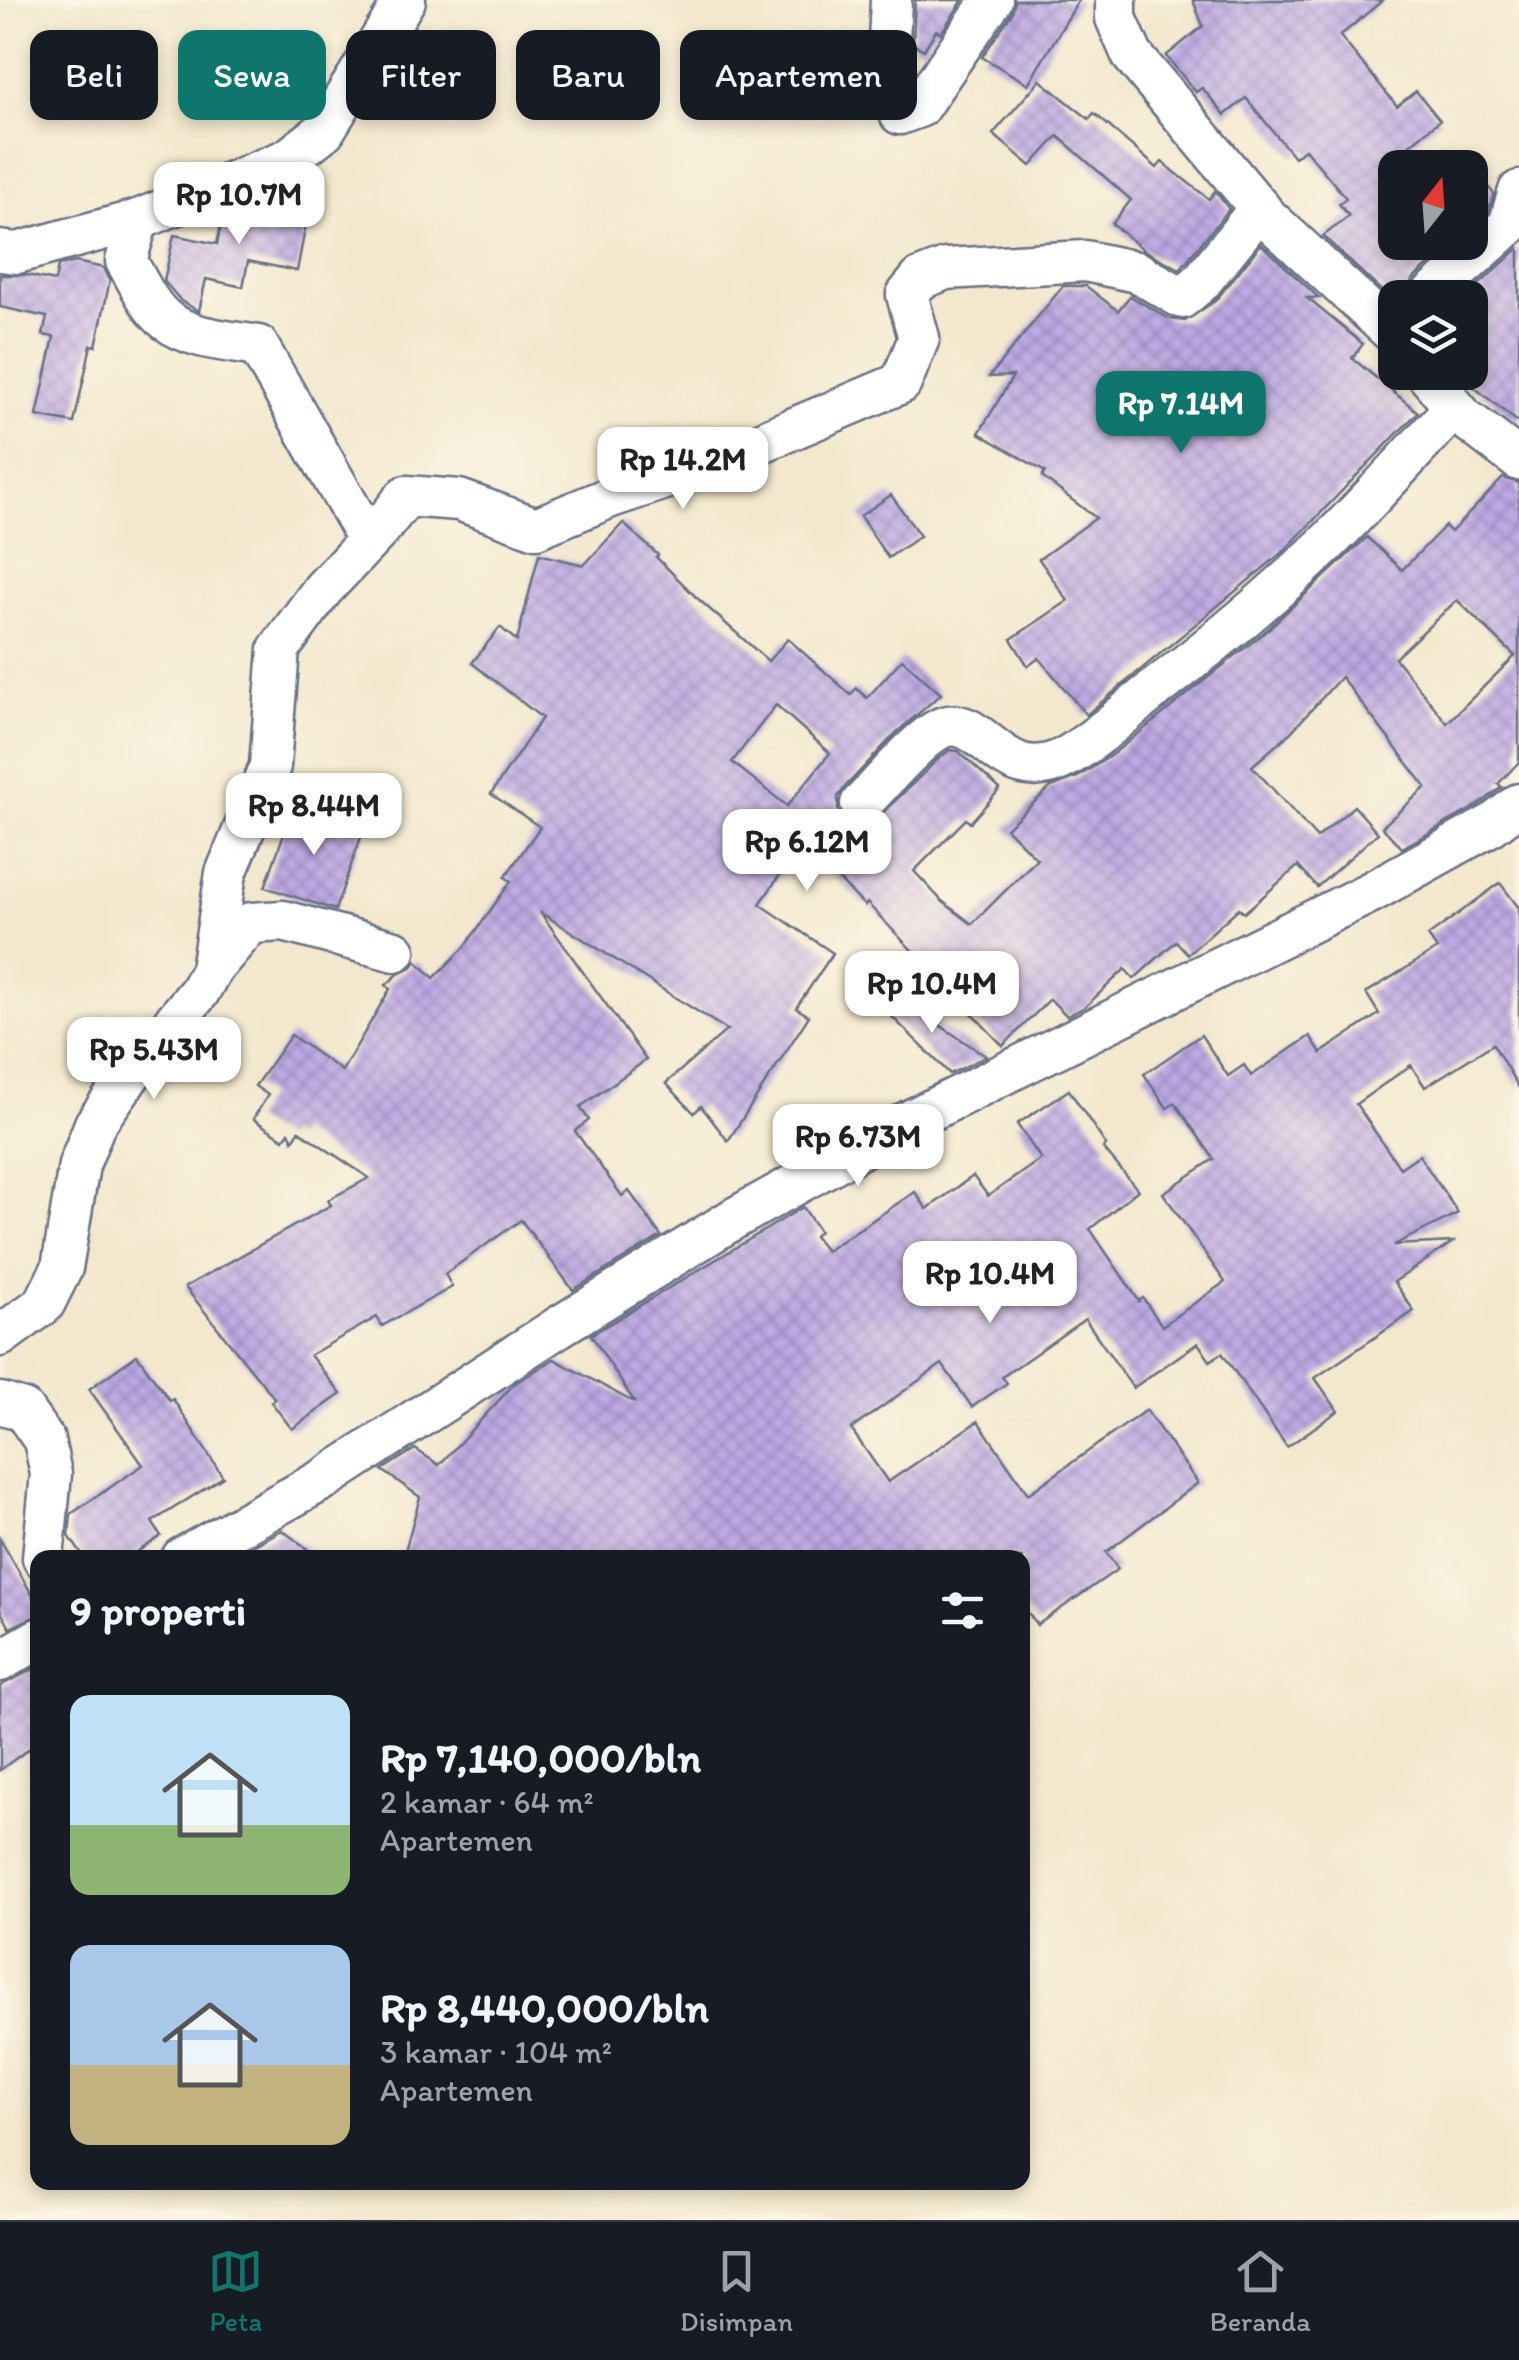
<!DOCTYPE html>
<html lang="id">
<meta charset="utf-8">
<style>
:root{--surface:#171b24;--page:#20242c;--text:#f1f3f6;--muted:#9ea1a6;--line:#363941;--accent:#0f766e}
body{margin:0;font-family:Itim,sans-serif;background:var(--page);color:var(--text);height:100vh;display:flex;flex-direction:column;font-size:38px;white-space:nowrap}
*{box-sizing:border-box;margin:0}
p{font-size:32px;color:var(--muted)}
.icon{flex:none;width:55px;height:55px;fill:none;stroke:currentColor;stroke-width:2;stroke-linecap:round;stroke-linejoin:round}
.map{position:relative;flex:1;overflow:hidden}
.details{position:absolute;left:30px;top:1550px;width:1000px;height:640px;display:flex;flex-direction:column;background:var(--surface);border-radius:20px;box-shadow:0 5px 15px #0003}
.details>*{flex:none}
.banner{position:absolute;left:30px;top:30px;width:1000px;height:90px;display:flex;gap:20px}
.needle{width:65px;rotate:17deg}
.controls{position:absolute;left:1378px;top:150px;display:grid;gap:20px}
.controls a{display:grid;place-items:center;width:110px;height:110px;border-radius:20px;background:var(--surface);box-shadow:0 5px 15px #0003;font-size:50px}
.price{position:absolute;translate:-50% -85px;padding:0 22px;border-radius:20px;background:#fff;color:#222;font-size:32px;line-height:65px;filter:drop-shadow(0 2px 5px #0008)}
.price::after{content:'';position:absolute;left:50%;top:60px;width:30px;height:22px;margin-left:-15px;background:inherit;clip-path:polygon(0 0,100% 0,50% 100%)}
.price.current{background:var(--accent);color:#fff}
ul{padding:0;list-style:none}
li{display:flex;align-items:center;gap:30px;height:250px;padding:0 40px}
li span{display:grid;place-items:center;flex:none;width:280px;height:200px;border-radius:20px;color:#555}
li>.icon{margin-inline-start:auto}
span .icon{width:120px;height:120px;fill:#fffc;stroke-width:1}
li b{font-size:42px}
h2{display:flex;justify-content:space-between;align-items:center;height:120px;padding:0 40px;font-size:42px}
.pill{padding:0 35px;border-radius:20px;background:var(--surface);box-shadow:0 5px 15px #0003;font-size:35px;line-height:90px}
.pill.current{background:var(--accent);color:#fff}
.dock{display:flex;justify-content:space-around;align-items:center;height:140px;border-top:2px solid var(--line);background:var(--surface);font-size:28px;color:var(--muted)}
.dock a{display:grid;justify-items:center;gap:5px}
.dock .current{color:var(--accent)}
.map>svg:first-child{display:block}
</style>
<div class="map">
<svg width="1519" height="2220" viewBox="0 0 1519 2220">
<defs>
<pattern id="building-cross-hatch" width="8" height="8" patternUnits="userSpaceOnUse" patternTransform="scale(2.5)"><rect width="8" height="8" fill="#bda9e3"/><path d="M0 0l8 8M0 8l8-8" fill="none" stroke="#998abb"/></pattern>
</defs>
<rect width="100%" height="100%" fill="#fcf5e5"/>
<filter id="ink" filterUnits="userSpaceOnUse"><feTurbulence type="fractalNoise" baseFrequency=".01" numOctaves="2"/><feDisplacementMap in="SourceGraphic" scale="20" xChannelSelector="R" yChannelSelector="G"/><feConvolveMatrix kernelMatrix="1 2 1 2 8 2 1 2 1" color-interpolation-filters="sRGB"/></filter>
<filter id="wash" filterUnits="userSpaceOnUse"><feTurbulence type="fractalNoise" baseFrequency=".0048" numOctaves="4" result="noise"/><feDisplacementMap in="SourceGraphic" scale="40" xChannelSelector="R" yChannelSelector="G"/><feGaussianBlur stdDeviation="2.25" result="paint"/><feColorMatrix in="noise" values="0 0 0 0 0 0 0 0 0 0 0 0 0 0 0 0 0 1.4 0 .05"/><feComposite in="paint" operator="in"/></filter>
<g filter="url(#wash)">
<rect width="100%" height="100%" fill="#f3e8ce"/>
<g id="blocks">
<g fill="url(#building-cross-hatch)" fill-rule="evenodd">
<polygon points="915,0 963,0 941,33 936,30 924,50 913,44"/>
<polygon points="1015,0 1079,0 1028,84 982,57 1012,13"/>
<polygon points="1193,0 1383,0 1340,36 1397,106 1416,91 1440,120 1395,157 1395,242 1454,242 1412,280 1405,298 1389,298 1323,236 1349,216 1339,204 1346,198 1305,149 1294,157 1246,98 1225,115 1202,88 1196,92 1166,56 1203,26"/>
<polygon points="1040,80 1089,119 1094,113 1157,168 1162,162 1209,199 1215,191 1229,209 1180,269 1144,250 1112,224 1131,200 1058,136 1031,166 993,134"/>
<polygon points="1470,165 1494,194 1488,212 1470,228"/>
<polygon points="272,196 310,203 297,271 248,261 243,287 206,279 199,311 181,301 164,281 174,235 217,244 224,211 256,198 271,200"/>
<polygon points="1261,244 1319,298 1307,298 1363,344 1352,358 1418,412 1284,551 1086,715 1039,658 1028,666 1011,639 1068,601 1039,559 1096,518 1042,477 1045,472 979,433 1013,376 989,377 1063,286 1086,286 1118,311 1130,296 1170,319 1185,321 1215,301"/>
<polygon points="1519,248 1519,423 1470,384 1470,298 1464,298"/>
<polygon points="76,262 104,268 110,280 96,346 91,345 74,423 37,416 54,337 43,335 47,317 0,307 0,275 27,275 55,281 58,266"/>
<path d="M1503,478L1519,483V762L1498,784L1502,787L1480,804L1402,848L1382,827L1426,787L1341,677L1290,733L1252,766L1317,838L1354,806L1378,833L1317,887L1298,866L1244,913L1239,908L1188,954L1176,941L1134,979L1125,969L1085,1007L1067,1016L1050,999L1003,1046L867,903L865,906L831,872L799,847L760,904L833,953L796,1008L809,1016L728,1141L701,1106L694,1113L666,1083L727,1030L540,912L646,1060L580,1107L589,1120L575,1131L622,1196L629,1191L661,1236L573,1290L521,1220L445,1274L452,1287L382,1326L377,1317L310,1355L341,1394L292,1429L271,1402L275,1399L185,1287L331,1205L328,1200L369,1178L299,1131L293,1140L289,1132L284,1139L253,1119L268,1095L255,1086L291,1035L342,1071L390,989L386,985L398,974L411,968L416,961L434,978L464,948L511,881L505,877L540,827L491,794L542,718L472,663L500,627L517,641L539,554L584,565L623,523L658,555L656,557L696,597L768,661L788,639L851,695L856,688L867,698L902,659L941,694L896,733L844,788L838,797V810L844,820L854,827L869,826L939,758L950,750L958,751L1000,789L970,823L966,819L914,871L942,901L972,924L1037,859L1006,828L1051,787L1078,777L1113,754L1267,630L1367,537L1402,570L1445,526L1451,532ZM1457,600L1515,656L1447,723L1395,658ZM776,705L830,753L787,806L732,762Z"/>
<polygon points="891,495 920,536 888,558 860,516"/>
<polygon points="294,805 364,829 335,910 265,887"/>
<polygon points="1500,883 1519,908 1519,1088 1493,1044 1425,1087 1411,1065 1356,1104 1400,1168 1419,1155 1458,1213 1394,1245 1453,1242 1394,1282 1414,1311 1315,1378 1338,1411 1287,1447 1222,1353 1210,1361 1198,1343 1133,1388 1085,1319 1002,1377 1007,1383 972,1407 942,1364 851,1429 888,1482 978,1421 1028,1494 1146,1410 1198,1483 1106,1552 1118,1569 1037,1625 1022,1605 1022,1558 403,1558 420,1497 382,1470 415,1449 439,1465 514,1384 554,1359 635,1403 591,1335 803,1207 819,1231 814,1236 826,1251 915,1192 927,1209 973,1176 988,1196 1041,1159 1017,1124 1069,1090 1106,1145 1103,1148 1138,1190 1090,1229 1139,1301 1143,1298 1162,1326 1225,1282 1163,1193 1214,1159 1175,1103 1167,1108 1144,1074 1201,1035 1228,1076 1244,1065 1251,1076 1310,1036 1321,1053 1379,1014 1366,993 1437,949 1428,936"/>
<polygon points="890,992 986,1056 950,1074 880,1005"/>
<polygon points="137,1355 170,1401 173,1399 223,1477 152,1522 161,1536 128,1558 84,1558 69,1536 71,1514 143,1465 89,1389"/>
<polygon points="282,1530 320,1558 239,1558 244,1551"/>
<polygon points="0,1539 38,1605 38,1615 10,1628 0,1610"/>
<polygon points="38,1667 38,1742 0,1770 0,1686"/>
</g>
</g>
</g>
<g filter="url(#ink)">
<use href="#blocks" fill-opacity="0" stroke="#677085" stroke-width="2.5"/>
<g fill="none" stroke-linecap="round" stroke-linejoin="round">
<defs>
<g id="street">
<polyline points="891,0 888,61 900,114 919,107 992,0"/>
<polyline points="1116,0 1116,18 1132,55 1267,217 1395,335"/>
<path d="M138,220L126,261C138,280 148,306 166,320C190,339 229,341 258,346L368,540"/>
<polyline points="0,251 17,253 138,220 288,159 324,131 405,0"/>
<polyline points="1428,298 1509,225 1519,191"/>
<polyline points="1425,372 1463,417 1519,460"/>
<path d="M861,804C879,786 922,734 944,727C984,714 1003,791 1066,757C1096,740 1124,713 1151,692C1218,641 1286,585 1346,524C1383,486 1418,447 1454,408"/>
<polyline points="211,970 226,873 270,766 279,649 323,589 379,530 406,496 459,500 536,528 611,497 712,463 901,383 919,338 907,295 920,279 946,269 1085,261 1137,272 1182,298 1200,283 1260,208"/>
<polyline points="0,1336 44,1304 62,1268 79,1165 95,1124 132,1072 199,992 211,970 251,923 283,921 395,951"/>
<polyline points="0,1403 23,1410 44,1440 51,1474 43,1558"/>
<polyline points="182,1558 326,1478 557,1328 735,1218 913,1119 1373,891 1493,824 1519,804"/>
<polyline points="0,1661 38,1639"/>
</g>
</defs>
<use href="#street" stroke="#677085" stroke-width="45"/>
<use href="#street" stroke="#fff" stroke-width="40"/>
</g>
</g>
</svg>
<div class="controls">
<a><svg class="needle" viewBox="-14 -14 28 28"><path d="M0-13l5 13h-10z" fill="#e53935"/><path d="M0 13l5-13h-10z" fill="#9ea1a6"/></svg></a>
<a><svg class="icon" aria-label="layers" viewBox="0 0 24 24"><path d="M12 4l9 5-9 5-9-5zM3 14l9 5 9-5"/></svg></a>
</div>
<b class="price" style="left:239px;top:247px">Rp 10.7M</b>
<b class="price current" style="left:1181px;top:456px">Rp 7.14M</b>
<b class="price" style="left:683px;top:512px">Rp 14.2M</b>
<b class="price" style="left:314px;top:858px">Rp 8.44M</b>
<b class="price" style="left:807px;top:894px">Rp 6.12M</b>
<b class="price" style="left:932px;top:1036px">Rp 10.4M</b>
<b class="price" style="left:154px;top:1102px">Rp 5.43M</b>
<b class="price" style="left:858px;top:1189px">Rp 6.73M</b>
<b class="price" style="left:990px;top:1326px">Rp 10.4M</b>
<div class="banner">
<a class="pill">Beli</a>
<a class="pill current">Sewa</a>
<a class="pill">Filter</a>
<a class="pill">Baru</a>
<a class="pill">Apartemen</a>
</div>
<section class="details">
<h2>9 properti<svg class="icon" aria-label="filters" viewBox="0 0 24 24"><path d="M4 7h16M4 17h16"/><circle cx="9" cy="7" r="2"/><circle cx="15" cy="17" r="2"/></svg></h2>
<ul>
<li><span style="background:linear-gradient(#bfe0f5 65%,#8fb573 0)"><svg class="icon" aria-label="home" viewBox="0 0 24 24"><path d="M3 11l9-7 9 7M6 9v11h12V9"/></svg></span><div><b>Rp 7,140,000/bln</b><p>2 kamar · 64 m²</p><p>Apartemen</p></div></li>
<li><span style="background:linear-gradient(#a9c7e8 60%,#c2b280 0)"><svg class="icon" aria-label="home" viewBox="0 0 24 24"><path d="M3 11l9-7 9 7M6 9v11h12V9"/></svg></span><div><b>Rp 8,440,000/bln</b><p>3 kamar · 104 m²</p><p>Apartemen</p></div></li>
</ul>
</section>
</div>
<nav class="dock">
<a class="current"><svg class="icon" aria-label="map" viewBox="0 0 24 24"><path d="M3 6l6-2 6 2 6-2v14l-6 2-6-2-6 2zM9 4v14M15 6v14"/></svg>Peta</a>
<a><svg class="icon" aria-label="saved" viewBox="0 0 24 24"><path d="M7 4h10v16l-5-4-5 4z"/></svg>Disimpan</a>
<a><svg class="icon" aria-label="home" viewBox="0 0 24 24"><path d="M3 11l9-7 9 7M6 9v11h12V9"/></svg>Beranda</a>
</nav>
